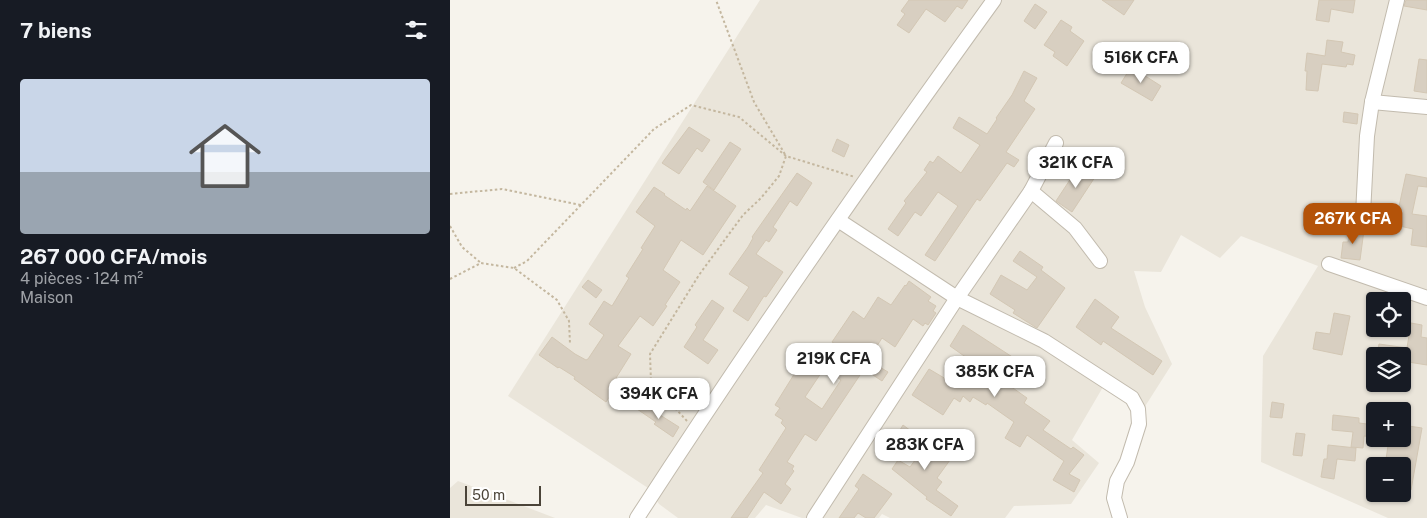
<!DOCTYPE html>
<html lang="fr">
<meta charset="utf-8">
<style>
:root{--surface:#171b24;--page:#20242c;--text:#f1f3f6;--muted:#9ea1a6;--accent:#b45309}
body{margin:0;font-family:"Public Sans",sans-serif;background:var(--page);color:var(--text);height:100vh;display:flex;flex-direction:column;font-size:19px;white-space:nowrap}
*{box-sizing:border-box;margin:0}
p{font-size:16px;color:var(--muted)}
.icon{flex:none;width:28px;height:28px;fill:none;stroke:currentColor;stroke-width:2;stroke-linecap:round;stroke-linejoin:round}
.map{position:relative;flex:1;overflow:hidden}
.details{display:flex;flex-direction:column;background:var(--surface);width:450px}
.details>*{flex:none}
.buttons{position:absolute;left:916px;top:292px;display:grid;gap:10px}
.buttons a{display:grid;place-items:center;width:45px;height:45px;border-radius:5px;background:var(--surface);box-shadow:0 1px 4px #0004;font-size:25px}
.scale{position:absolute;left:15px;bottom:12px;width:76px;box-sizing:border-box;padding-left:5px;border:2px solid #4b4439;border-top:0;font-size:14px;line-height:18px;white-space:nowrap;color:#4b4439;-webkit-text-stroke:4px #fff;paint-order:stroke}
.price{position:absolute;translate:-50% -42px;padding:0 11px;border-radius:10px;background:#fff;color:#222;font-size:16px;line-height:32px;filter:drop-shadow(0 1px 2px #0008)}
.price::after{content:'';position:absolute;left:50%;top:30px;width:15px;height:11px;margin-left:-8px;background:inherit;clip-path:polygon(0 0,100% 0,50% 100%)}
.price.current{background:var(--accent);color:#fff}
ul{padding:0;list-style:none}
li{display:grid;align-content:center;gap:10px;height:265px;padding:0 20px}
li span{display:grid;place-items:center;height:155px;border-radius:5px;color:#555}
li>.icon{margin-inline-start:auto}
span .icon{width:90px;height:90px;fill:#fffc;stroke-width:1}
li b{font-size:21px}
h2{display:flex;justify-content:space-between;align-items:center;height:60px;padding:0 20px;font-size:21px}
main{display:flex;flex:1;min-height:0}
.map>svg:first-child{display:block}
</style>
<main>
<section class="details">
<h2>7 biens<svg class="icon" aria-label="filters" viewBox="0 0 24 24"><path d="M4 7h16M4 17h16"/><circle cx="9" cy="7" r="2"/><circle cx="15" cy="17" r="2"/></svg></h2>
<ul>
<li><span style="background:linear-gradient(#c9d6e8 60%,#9aa5b1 0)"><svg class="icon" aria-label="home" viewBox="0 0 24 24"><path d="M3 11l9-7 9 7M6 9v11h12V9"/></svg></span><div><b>267 000 CFA/mois</b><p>4 pièces · 124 m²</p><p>Maison</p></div></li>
</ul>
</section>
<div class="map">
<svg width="977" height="518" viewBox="0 0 977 518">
<rect width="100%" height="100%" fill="#f6f3ec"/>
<g fill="#eae5da" fill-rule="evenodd">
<path d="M310,0H977V518H938L811,462L813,356L868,266L791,236L770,258L731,235L711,272L684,271L695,307L722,364L694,408L653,387L622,440L649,463L621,504L564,506L555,518H440L432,514L429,518H352L316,505L305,518H228L209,504L198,488L58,396ZM925,301H952V329H925ZM925,356H952V384H925ZM925,411H952V439H925ZM925,466H952V494H925Z"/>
<polygon points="8,481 105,518 0,518 0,488"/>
</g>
<g fill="#d8cfc1" stroke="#d3c7b4">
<polygon points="459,0 518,0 512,9 507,6 495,22 476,9 459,33 447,25 455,14 451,11"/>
<polygon points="652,0 684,0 674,15"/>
<polygon points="869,0 905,0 903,13 881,9 879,22 866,20"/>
<polygon points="956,0 977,0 977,10 954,6"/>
<polygon points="585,4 597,12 585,29 574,21"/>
<polygon points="611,20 622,27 620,31 634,41 617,66 603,56 605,52 594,45"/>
<polygon points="877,40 893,42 891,52 905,55 903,65 897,64 896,67 872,64 868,91 856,90 857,71 855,71 857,53 875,56"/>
<polygon points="969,59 977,60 977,93 964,91"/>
<polygon points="681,67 711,86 702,101 671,83"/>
<polygon points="574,71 587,78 574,101 585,109 556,152 569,160 564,167 557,163 530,201 527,199 485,261 475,255 508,206 488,192 471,216 465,212 448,236 438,229 456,203 454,201 477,172 474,170 480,161 483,163 488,156 511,173 530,145 503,128 509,117 537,134 547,119 546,118 562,95"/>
<polygon points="894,112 908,114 907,124 893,122"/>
<polygon points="239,127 260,140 252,152 247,148 229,174 212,163"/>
<polygon points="387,139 399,145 394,157 382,151"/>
<polygon points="280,142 291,149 264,190 253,182"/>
<polygon points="629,166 645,177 622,212 606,201"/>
<polygon points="347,173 362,183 347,206 340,201 323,227 327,230 319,242 316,240 306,254 333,272 316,297 314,296 298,321 283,311 299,287 279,274 298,247 303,238 302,237"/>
<polygon points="956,174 977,178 977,187 968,186 962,214 977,216 977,247 961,245 963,229 945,225"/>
<polygon points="257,186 286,206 253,255 231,240 213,270 230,282 215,305 217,306 203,326 190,316 168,346 181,354 166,378 170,381 156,402 124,379 125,377 109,367 108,368 89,355 102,337 125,354 136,360 138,359 154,335 139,324 154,301 162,306 179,278 176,276 193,249 191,248 205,226 186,212 204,187 215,194 214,195 236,210 237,208 240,211"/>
<polygon points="900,228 914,230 910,260 891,258 893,242 898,242"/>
<polygon points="570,251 593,267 591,270 615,288 587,328 563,313 565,310 540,294 551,275 577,290 587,277 563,261"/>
<polygon points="138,280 152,290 146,298 132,287"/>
<polygon points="459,281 481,297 478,301 486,306 483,311 486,313 478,325 475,323 473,326 463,319 445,347 432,338 418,360 438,372 432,381 414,369 366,441 355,434 337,462 344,466 342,469 344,471 335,484 341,489 331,504 314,492 297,518 281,518 313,473 309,470 336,428 331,423 333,420 325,415 330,408 325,405 353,360 371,373 355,397 372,409 391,380 378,371 393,349 382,342 403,311 414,319 428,297 441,305 455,285 456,286"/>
<polygon points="645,299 669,317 661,328 712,361 703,375 653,341 651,345 626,327"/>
<polygon points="262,300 274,308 253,340 268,350 258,364 234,347 247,327 245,325"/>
<polygon points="884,313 900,316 892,355 863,349 866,332 880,334"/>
<polygon points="961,323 972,325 971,337 977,338 977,365 952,361 952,356 927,356 929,344 957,348"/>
<polygon points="513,325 567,360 553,381 577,398 574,403 600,421 593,430 621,449 623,447 634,455 619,474 630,480 624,492 603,480 614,461 577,435 570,447 555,438 564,422 537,403 536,405 523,397 520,402 513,396 510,402 504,398 493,415 462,395 479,369 501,382 517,358 500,346"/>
<polygon points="822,402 834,404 832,418 820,417"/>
<polygon points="191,403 229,427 223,437 204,424 206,422 187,409"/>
<polygon points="883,415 909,418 909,423 925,425 925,437 914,436 913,448 901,447 903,432 882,430"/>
<polygon points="453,425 500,460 487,478 492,482 486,490 508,506 501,516 476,499 477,497 442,469 448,460 460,467 471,452 447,435"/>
<polygon points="952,425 972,428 961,490 952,489 954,466 935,466 939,439 952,439"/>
<polygon points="846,433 855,434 852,456 843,455"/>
<polygon points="878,445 906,448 905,461 887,459 884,479 871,477 874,459 877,459"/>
<polygon points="413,474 442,494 424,518 416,518 408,513 404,518 389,518 409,489 405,486"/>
</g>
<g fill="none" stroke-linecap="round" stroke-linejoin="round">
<defs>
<g id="minor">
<polyline points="922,102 977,107"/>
<polyline points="581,191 625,228 650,261"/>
<polyline points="907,218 913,214 917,136 922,102 947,0"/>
<polyline points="388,220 507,298 594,341 682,398 688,409 689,424 677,462 667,481 664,498 670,518"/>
<polyline points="879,264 977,298"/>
<path d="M187,518C301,342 421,170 544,0"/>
<polyline points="364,518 507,298 581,191 606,143"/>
</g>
</defs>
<use href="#minor" stroke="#c2bbae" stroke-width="16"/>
<g stroke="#c4b79f" stroke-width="2" stroke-dasharray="2.5 2.5" stroke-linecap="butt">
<polyline points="0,194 52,189 131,205"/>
<polyline points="0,226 12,247 31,263"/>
<polyline points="64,268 77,261 204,129 241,105 289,117 336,156 405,177"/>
<polyline points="0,279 31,263 64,268 107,300 119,321 120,344"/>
<polyline points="237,421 201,382 200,354 249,275 293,215 311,198 329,176 336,156 304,102 266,0"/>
</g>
<use href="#minor" stroke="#fff" stroke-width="14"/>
</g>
</svg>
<div class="buttons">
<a><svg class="icon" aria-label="locate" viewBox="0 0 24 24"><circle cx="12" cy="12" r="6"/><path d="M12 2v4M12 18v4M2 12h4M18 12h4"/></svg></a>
<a><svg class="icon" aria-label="layers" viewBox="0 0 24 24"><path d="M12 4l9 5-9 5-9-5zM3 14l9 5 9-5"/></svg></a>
<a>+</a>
<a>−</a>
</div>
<div class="scale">50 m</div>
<b class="price" style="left:691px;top:84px">516K CFA</b>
<b class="price" style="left:626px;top:189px">321K CFA</b>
<b class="price current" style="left:903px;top:245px">267K CFA</b>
<b class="price" style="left:384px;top:385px">219K CFA</b>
<b class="price" style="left:545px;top:398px">385K CFA</b>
<b class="price" style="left:209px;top:420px">394K CFA</b>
<b class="price" style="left:475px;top:471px">283K CFA</b>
</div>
</main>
